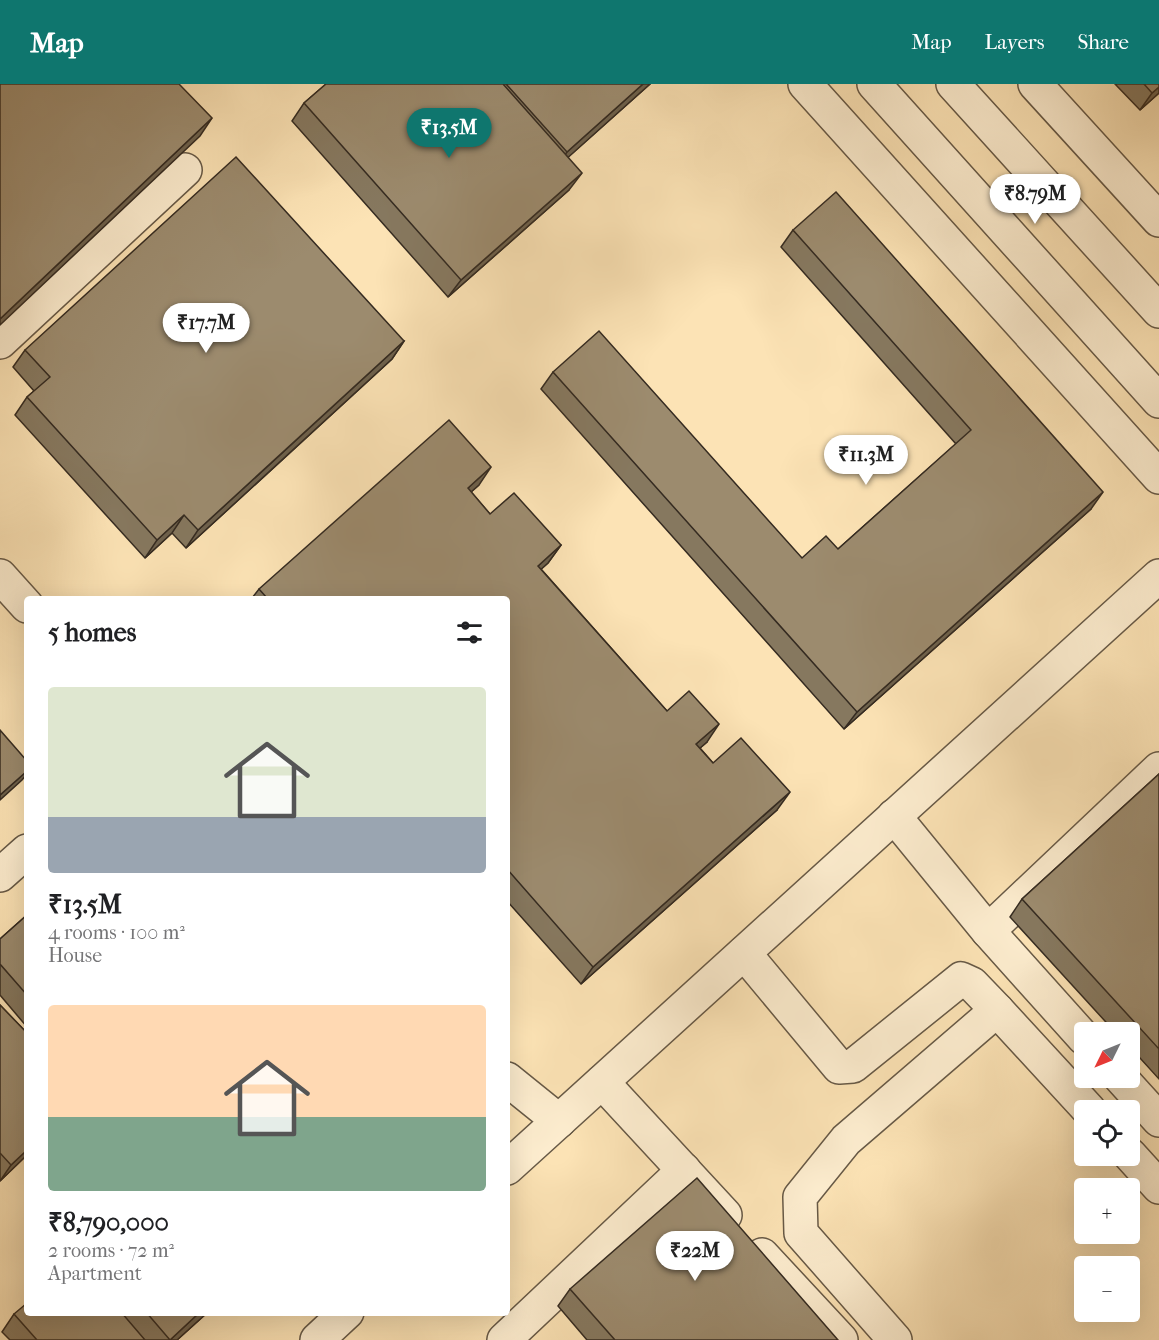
<!DOCTYPE html>
<meta charset="utf-8">
<style>
:root{--surface:#fff;--page:#f6f6f6;--text:#202124;--muted:#757577;--accent:#0f766e}
body{margin:0;font-family:"IM FELL French Canon",serif;background:var(--page);color:var(--text);height:100vh;display:flex;flex-direction:column;font-size:22px;white-space:nowrap}
*{box-sizing:border-box;margin:0}
p{font-size:20px;color:var(--muted)}
.icon{flex:none;width:33px;height:33px;fill:none;stroke:currentColor;stroke-width:2;stroke-linecap:round;stroke-linejoin:round}
.map{position:relative;flex:1;overflow:hidden}
.drawer{position:absolute;left:24px;top:512px;width:486px;height:720px;display:flex;flex-direction:column;background:var(--surface);border-radius:6px;box-shadow:0 6px 24px #0002}
.drawer>*{flex:none}
.needle{width:39px;rotate:227deg}
.fabs{position:absolute;left:1074px;top:938px;display:grid;gap:12px}
.fabs a{display:grid;place-items:center;width:66px;height:66px;border-radius:6px;background:var(--surface);box-shadow:0 6px 24px #0002;font-size:30px}
.price{position:absolute;translate:-50% -51px;padding:0 14px;border-radius:21px;background:#fff;color:#222;font-size:20px;line-height:39px;filter:drop-shadow(0 2px 3px #0008)}
.price::after{content:'';position:absolute;left:50%;top:36px;width:18px;height:14px;margin-left:-9px;background:inherit;clip-path:polygon(0 0,100% 0,50% 100%)}
.price.selected{background:var(--accent);color:#fff}
ul{padding:0;list-style:none}
li{display:grid;align-content:center;gap:12px;height:318px;padding:0 24px}
li span{display:grid;place-items:center;height:186px;border-radius:6px;color:#555}
li>.icon{margin-inline-start:auto}
span .icon{width:108px;height:108px;fill:#fffc;stroke-width:1}
li b{font-size:26px}
h2{display:flex;justify-content:space-between;align-items:center;height:72px;padding:0 24px;font-size:26px}
header{display:flex;align-items:center;gap:36px;box-sizing:border-box;height:84px;padding:0 30px;background:var(--accent);color:#fff}
header strong{font-size:28px}
nav{display:flex;gap:33px;margin-inline-start:auto;font-size:21px}
.map>svg:first-child{display:block}
</style>
<header>
<strong>Map</strong>
<nav><a>Map</a><a>Layers</a><a>Share</a></nav>
</header>
<div class="map">
<svg width="1159" height="1256" viewBox="0 0 1159 1256">
<rect width="100%" height="100%" fill="#fce3b5"/>
<filter id="stains"><feTurbulence type="fractalNoise" baseFrequency=".00333" numOctaves="4"/><feColorMatrix values="0 0 0 0 .2 0 0 0 0 .09 0 0 0 0 .02 0 0 0 .5 -.17"/></filter>
<radialGradient id="worn" r=".72"><stop offset=".6" stop-color="#630" stop-opacity="0"/><stop offset="1" stop-color="#630" stop-opacity=".3"/></radialGradient>
<g fill="none" stroke-linecap="round" stroke-linejoin="round">
<defs>
<g id="minor">
<polyline points="805,0 1159,393"/>
<polyline points="874,0 1159,317"/>
<polyline points="953,0 1159,227"/>
<polyline points="1035,0 1159,136"/>
<polyline points="0,258 185,86"/>
<polyline points="0,492 27,522"/>
<polyline points="894,732 988,847 1159,685"/>
<polyline points="0,791 27,767"/>
<polyline points="988,847 1084,954"/>
<polyline points="744,869 839,983 853,982 961,895 972,900 997,926"/>
<polyline points="1120,993 1159,1036"/>
<polyline points="507,995 559,1037"/>
<polyline points="602,998 725,1131"/>
<polyline points="1130,1071 1159,1103"/>
<polyline points="507,1084 1159,492"/>
<polyline points="762,1171 841,1256"/>
<polyline points="317,1256 347,1228"/>
<polyline points="504,1256 684,1086"/>
<polyline points="895,1256 801,1149 800,1113 846,1056 997,926 1089,1026"/>
</g>
</defs>
<use href="#minor" stroke="#675946" stroke-width="36"/>
<use href="#minor" stroke="#fdedcf" stroke-width="33"/>
</g>
<g fill="#86785f" stroke="#352b21" stroke-width="1.5">
<polygon points="326,0 650,0 568,73 569,106 448,213 292,37 304,19"/>
<polygon points="1115,0 1159,0 1159,9 1140,26"/>
<polygon points="793,146 1091,425 844,645 541,305 553,288 802,474 838,465 956,360 781,163"/>
<polygon points="404,257 392,275 186,464 172,449 145,474 15,331 27,313 34,307 13,283 25,266"/>
<polygon points="479,401 471,408 490,430 561,461 548,479 541,485 667,627 707,658 700,664 713,679 777,726 581,900 507,817 507,514 252,514 259,505"/>
<polygon points="1159,690 1159,995 1130,963 1130,948 1115,948 1010,833 1022,815"/>
<polygon points="27,831 27,943 0,911 0,855"/>
<polygon points="0,921 27,949 27,1071 0,1097"/>
<polygon points="570,1205 838,1256 587,1256 558,1222"/>
<polygon points="27,1228 208,1228 177,1256 10,1256 2,1248 14,1230"/>
</g>
<g fill="#6d614d" stroke="#352b21" stroke-width="1.5">
<polygon points="643,0 650,0 554,86 567,68"/>
<polygon points="1159,3 1159,9 1140,26 1152,9"/>
<polygon points="212,34 200,52 0,241 0,235"/>
<polygon points="582,89 569,106 448,213 461,196"/>
<polygon points="404,257 392,275 186,464 198,446"/>
<polygon points="491,383 479,401 455,422 468,404"/>
<polygon points="1103,408 1091,425 844,645 857,628"/>
<polygon points="184,431 172,449 145,474 157,456"/>
<polygon points="561,461 548,479 526,499 538,482"/>
<polygon points="719,640 707,658 684,678 696,660"/>
<polygon points="27,687 27,690 22,696 0,716 0,711"/>
<polygon points="790,708 777,726 581,900 593,883"/>
<polygon points="27,1066 27,1071 0,1097 11,1081"/>
<polygon points="200,1228 208,1228 177,1256 170,1256"/>
</g>
<g fill="#9c8b6e" stroke="#352b21" stroke-width="1.5">
<polygon points="0,0 179,0 212,34 0,235"/>
<polygon points="326,0 503,0 582,89 461,196 304,19"/>
<polygon points="506,0 643,0 567,68"/>
<polygon points="1144,0 1159,0 1159,3 1152,9"/>
<polygon points="236,73 404,257 198,446 184,431 157,456 27,313 50,293 25,266"/>
<polygon points="836,108 1103,408 857,628 553,288 599,247 802,474 826,452 838,465 971,346 793,146"/>
<polygon points="449,336 491,383 468,404 490,430 514,409 561,461 538,482 667,627 689,607 719,640 696,660 713,679 741,654 790,708 593,883 507,785 507,514 267,514 259,505"/>
<polygon points="0,646 27,677 27,687 0,711"/>
<polygon points="1159,690 1159,965 1022,815"/>
<polygon points="27,831 27,911 0,880 0,855"/>
<polygon points="0,921 27,949 27,1066 11,1081 0,1069"/>
<polygon points="697,1094 838,1256 615,1256 570,1205"/>
<polygon points="27,1219 27,1228 121,1228 145,1256 37,1256 14,1230"/>
<polygon points="146,1228 200,1228 170,1256"/>
</g>
<rect width="100%" height="100%" filter="url(#stains)"/>
<rect width="100%" height="100%" fill="url(#worn)"/>
</svg>
<div class="fabs">
<a><svg class="needle" viewBox="-14 -14 28 28"><path d="M0-13l5 13h-10z" fill="#e53935"/><path d="M0 13l5-13h-10z" fill="#757577"/></svg></a>
<a><svg class="icon" aria-label="locate" viewBox="0 0 24 24"><circle cx="12" cy="12" r="6"/><path d="M12 2v4M12 18v4M2 12h4M18 12h4"/></svg></a>
<a>+</a>
<a>−</a>
</div>
<b class="price selected" style="left:449px;top:75px">₹13.5M</b>
<b class="price" style="left:1035px;top:141px">₹8.79M</b>
<b class="price" style="left:206px;top:270px">₹17.7M</b>
<b class="price" style="left:866px;top:402px">₹11.3M</b>
<b class="price" style="left:695px;top:1198px">₹22M</b>
<section class="drawer">
<h2>5 homes<svg class="icon" aria-label="filters" viewBox="0 0 24 24"><path d="M4 7h16M4 17h16"/><circle cx="9" cy="7" r="2"/><circle cx="15" cy="17" r="2"/></svg></h2>
<ul>
<li><span style="background:linear-gradient(#dfe7d0 70%,#9aa5b1 0)"><svg class="icon" aria-label="home" viewBox="0 0 24 24"><path d="M3 11l9-7 9 7M6 9v11h12V9"/></svg></span><div><b>₹13.5M</b><p>4 rooms · 100 m²</p><p>House</p></div></li>
<li><span style="background:linear-gradient(#ffd9b3 60%,#7fa58c 0)"><svg class="icon" aria-label="home" viewBox="0 0 24 24"><path d="M3 11l9-7 9 7M6 9v11h12V9"/></svg></span><div><b>₹8,790,000</b><p>2 rooms · 72 m²</p><p>Apartment</p></div></li>
</ul>
</section>
</div>
